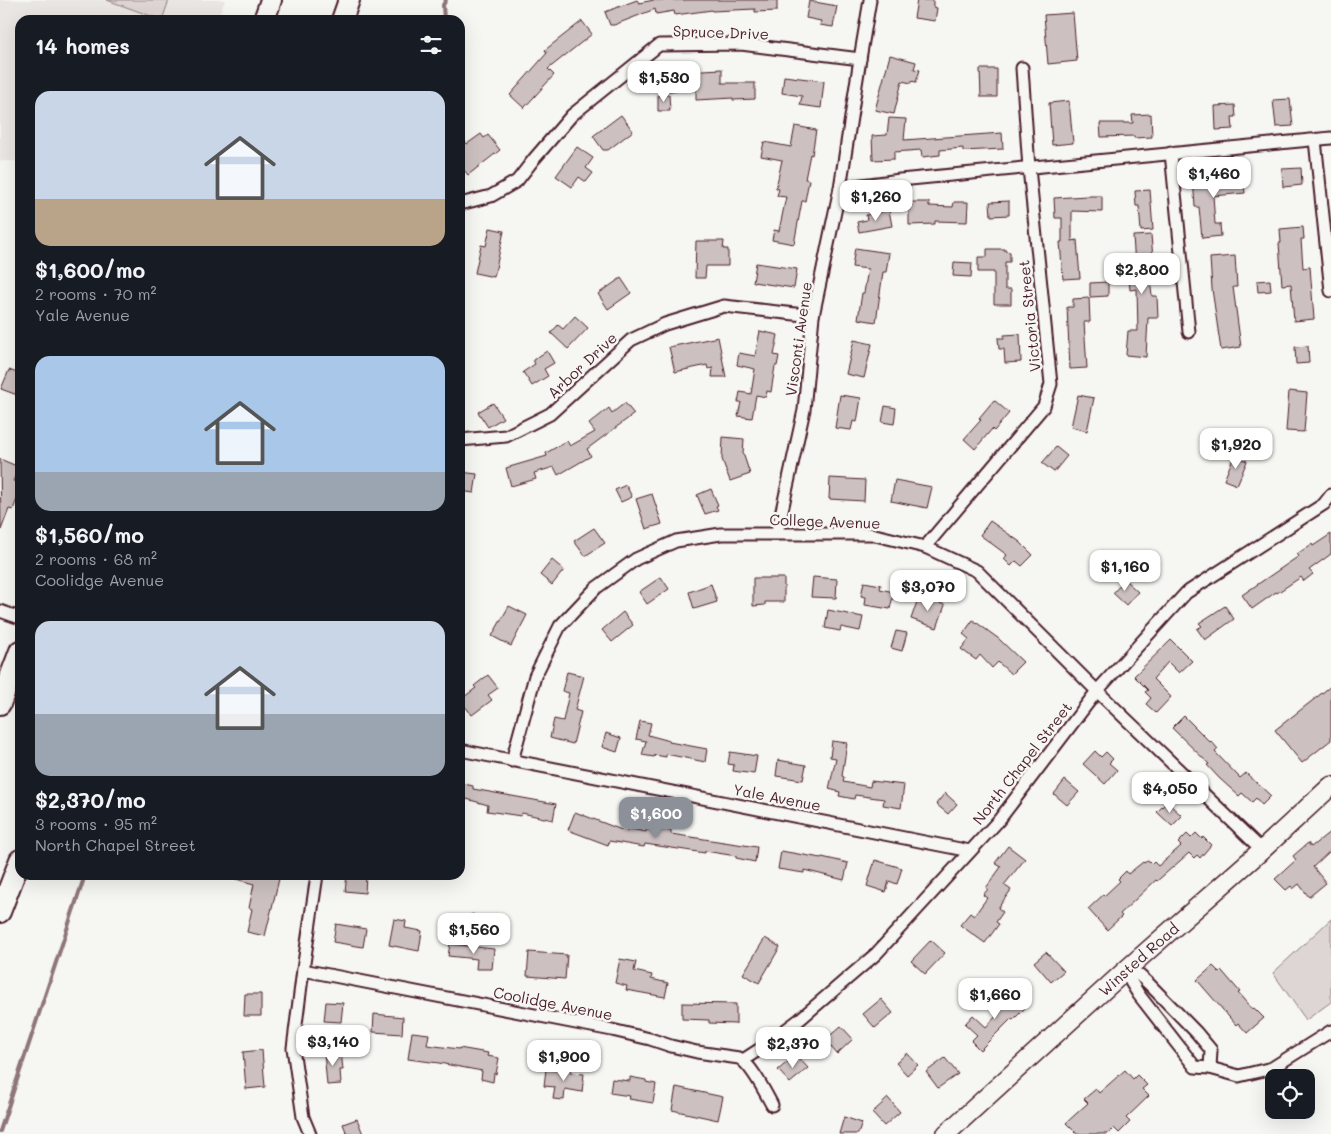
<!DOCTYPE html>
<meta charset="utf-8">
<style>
:root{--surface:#171b24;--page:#242831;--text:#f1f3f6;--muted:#9ea1a6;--accent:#8c9099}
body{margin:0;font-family:Mali,sans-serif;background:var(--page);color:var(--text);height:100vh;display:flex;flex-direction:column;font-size:19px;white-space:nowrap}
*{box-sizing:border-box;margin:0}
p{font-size:16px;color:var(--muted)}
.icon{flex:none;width:28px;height:28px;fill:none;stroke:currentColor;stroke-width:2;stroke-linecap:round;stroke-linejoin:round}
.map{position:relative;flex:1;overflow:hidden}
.panel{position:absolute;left:15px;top:15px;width:450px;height:865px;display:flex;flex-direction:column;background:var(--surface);border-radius:15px;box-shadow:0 5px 20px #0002}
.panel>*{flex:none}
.fabs{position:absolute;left:1265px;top:1069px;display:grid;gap:10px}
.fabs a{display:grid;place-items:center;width:50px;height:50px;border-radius:10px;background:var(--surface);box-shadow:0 5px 20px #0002;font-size:25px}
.price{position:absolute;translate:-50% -42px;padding:0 11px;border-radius:10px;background:#fff;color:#222;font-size:16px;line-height:32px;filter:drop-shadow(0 1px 2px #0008)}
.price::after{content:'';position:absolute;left:50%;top:30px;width:15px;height:11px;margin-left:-8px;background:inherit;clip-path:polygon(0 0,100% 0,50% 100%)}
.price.selected{background:var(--accent);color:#fff}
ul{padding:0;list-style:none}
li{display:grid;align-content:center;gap:10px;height:265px;padding:0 20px}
li span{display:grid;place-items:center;height:155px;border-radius:15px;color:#555}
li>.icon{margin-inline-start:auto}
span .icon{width:90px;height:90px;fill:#fffc;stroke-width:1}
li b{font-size:21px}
h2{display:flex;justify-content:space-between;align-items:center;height:60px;padding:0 20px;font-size:21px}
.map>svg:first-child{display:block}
</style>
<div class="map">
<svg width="1331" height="1134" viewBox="0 0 1331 1134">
<rect width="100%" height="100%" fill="#f6f6f2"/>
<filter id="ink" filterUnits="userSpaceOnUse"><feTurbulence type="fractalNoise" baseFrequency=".02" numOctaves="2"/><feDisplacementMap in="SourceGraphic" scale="10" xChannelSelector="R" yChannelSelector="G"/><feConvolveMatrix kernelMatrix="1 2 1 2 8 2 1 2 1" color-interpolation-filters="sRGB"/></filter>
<g filter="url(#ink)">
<polygon fill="#e9e6e3" points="0,0 225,0 217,20 20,20 20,161 0,161"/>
<g fill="#ddd6d5" stroke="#947a80">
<polygon points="107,0 169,0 162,20"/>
<polygon points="1331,919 1331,1002 1306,1020 1273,973"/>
</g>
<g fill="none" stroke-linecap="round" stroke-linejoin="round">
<g stroke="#8e747a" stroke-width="4">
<polyline points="444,20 443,5 446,0"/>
<polyline points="0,1131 85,875"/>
</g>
</g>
<g fill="#ccc1c0" stroke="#4a1f2b">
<polygon points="637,0 639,3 654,0 777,0 777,11 755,12 755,9 712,11 712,10 675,15 674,11 656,14 655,9 614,25 610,25 605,12"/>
<polygon points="917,0 933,0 933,7 937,8 935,21 914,18"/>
<polygon points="809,1 837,6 833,27 820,25 821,21 806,18"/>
<polygon points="1073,13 1077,61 1048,64 1044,15"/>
<polygon points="582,21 592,34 548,69 554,75 524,108 510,95 547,53 545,50"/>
<polygon points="890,55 916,62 914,69 920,70 916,82 911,81 911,83 902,81 894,114 875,110"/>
<polygon points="722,69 722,83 755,83 755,99 733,100 733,98 696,100 696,90 666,91 665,72"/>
<polygon points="980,69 997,69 997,97 981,97"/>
<polygon points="784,76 824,81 821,108 800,105 802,96 782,93"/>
<polygon points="658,95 669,95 670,111 658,111"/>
<polygon points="1290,99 1293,126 1276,127 1273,100"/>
<polygon points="1069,101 1073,143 1052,145 1049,103"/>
<polygon points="1235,105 1236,117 1232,117 1233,129 1216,130 1215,106"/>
<polygon points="1151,114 1152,137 1134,138 1134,136 1101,137 1100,123 1133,123 1132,115"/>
<polygon points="621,115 633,131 608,150 603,150 593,136"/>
<polygon points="889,118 906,119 904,140 1002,133 1003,149 963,151 963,148 940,150 940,155 922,157 921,150 894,152 894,159 873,160 872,136 887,135"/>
<polygon points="795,126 816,130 812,155 810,154 805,179 809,180 805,201 802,201 794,244 772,240 774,230 779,231 786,197 777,196 779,189 776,188 782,160 761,156 764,142 791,147"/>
<polygon points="481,134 484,138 488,135 500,150 468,175 460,165 460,136 467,144"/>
<polygon points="577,147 593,158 586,168 593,173 586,182 579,177 572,187 556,176"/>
<polygon points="1301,168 1302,185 1283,187 1282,169"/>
<polygon points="1243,175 1245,193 1213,196 1215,224 1220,224 1221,236 1202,238 1199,207 1195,207 1193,178"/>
<polygon points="1150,190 1153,230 1141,231 1139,206 1136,206 1135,191"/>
<polygon points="1087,196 1102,196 1102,212 1072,211 1072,241 1077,240 1080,278 1063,279 1060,242 1062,242 1062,218 1055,218 1054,198"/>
<polygon points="1009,201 1009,215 991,216 990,202"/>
<polygon points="909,202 929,202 929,206 953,207 954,202 968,202 967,222 935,221 935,224 909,225"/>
<polygon points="889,210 892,226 859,232 857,222 867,220 866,215"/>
<polygon points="1303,227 1304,239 1301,239 1303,268 1310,267 1314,319 1294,321 1291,284 1282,285 1279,243 1281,243 1280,229"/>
<polygon points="490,228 504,231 494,277 475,273 481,245 486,246"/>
<polygon points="1151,235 1153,258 1150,258 1151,272 1149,272 1152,296 1157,296 1158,318 1148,318 1146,357 1126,355 1128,331 1138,331 1137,289 1130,290 1128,266 1135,265 1133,236"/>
<polygon points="696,241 724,241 723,249 728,249 728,266 706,266 705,278 695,278"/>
<polygon points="855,248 889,253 886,272 883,272 876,322 858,319 862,293 864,293 868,269 852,267"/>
<polygon points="987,249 1005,249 1005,251 1010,252 1010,262 1005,262 1005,289 1011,289 1011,304 994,304 994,272 978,272 978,257 987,257"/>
<polygon points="1235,256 1237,287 1233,287 1241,347 1221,350 1212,289 1210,258"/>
<polygon points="954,262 972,263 971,277 953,276"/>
<polygon points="756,263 797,269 794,288 753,282"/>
<polygon points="621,278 631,293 608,309 598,294"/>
<polygon points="1270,280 1271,291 1258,292 1257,281"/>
<polygon points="1108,282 1108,296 1090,297 1090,283"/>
<polygon points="1089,298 1090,322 1084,322 1087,368 1070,369 1067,307 1073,307 1073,299"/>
<polygon points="575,316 588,328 568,349 551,333 558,325 563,329"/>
<polygon points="760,331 778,335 774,355 779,356 777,366 775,366 771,392 767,391 766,397 756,395 752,418 738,416 741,402 738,402 740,392 751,394 755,369 737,365 739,353 755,356"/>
<polygon points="1020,334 1021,362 1005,363 1004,349 999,349 998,338 1004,338 1004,335"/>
<polygon points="718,337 726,377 712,377 713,368 708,369 707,365 675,372 669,347"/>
<polygon points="854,340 872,344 864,378 846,374"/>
<polygon points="1308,346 1309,363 1296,364 1295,347"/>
<polygon points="547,351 554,363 544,369 548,376 532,386 523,372 535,364 533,360"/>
<polygon points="9,370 20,374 20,396 1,389"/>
<polygon points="1289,391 1307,393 1304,432 1286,431"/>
<polygon points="840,395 861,398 857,422 853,421 851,430 835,428"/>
<polygon points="1078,395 1094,398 1087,431 1071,427"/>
<polygon points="994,400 1009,413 994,431 992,429 975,449 964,439 981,420 979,418"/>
<polygon points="493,403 503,418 488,427 478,412"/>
<polygon points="625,403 634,414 587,449 591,456 558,475 554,467 534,473 536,479 511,486 506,468 547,456 546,453 567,441 570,446 595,432 589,424 609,408 612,413"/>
<polygon points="885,406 896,408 894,424 882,422"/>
<polygon points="723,437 744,439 743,453 750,474 730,481 722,459"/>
<polygon points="1056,447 1067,456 1054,472 1042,463"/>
<polygon points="1234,456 1247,461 1237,485 1224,480"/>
<polygon points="0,459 19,467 13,481 20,483 20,491 13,510 9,509 1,530"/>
<polygon points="460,472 477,474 474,493 460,491"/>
<polygon points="830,478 865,480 864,501 829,499"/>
<polygon points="895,480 932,487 927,508 891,501"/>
<polygon points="626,485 632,497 621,502 615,490"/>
<polygon points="711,489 718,505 716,506 718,510 705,514 697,495"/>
<polygon points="652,494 662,524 646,529 636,499"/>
<polygon points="990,521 1020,542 1033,555 1022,566 1016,561 1011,566 1004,559 1007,555 980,535"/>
<polygon points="594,528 605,543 585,556 574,541"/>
<polygon points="1331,534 1331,554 1309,570 1313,574 1304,581 1301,577 1277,593 1276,592 1252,609 1242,595 1299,556 1297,554 1312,544 1313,546"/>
<polygon points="552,560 564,570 552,585 540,575"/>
<polygon points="661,577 669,589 647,604 639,592"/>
<polygon points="813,577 837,579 836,598 811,597"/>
<polygon points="753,578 784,578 784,602 765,602 765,605 753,606"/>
<polygon points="1125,580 1138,592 1126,605 1113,593"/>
<polygon points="864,582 881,585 880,589 894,592 890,609 865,605 866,597 861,596"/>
<polygon points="711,584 717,602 694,609 689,592"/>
<polygon points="919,596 945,605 937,628 911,619"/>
<polygon points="509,606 527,615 511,646 492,636"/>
<polygon points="1225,606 1234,619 1205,640 1197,629 1202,626 1199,623"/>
<polygon points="828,610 863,617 860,631 841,627 840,631 825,628"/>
<polygon points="623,612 633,625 612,642 602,630"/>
<polygon points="973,620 999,639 1023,662 1011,674 998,662 992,668 980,655 976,660 961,649 969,639 963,634"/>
<polygon points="896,631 907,633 902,651 891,648"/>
<polygon points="1171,640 1192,661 1179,673 1168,662 1153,679 1171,697 1156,713 1146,704 1151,698 1145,692 1148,690 1134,676"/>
<polygon points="567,672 584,676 575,710 581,712 573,744 550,738 554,719 563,721 569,693 562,691"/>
<polygon points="488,675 498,688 488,695 492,700 472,715 460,700 476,688 474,686"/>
<polygon points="1331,686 1331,740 1302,763 1275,730"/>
<polygon points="1184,716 1210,742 1211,741 1218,749 1215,752 1240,778 1246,773 1271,796 1262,805 1256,798 1252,802 1242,793 1239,796 1219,778 1207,765 1209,764 1172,728"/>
<polygon points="640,721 651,723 648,735 670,741 669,742 707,749 705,762 666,754 666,757 655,755 654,757 642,755 646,741 636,739"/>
<polygon points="606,733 621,738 617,752 602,747"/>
<polygon points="832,741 847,743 842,776 844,777 843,782 870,787 871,781 904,785 901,808 883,805 884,799 855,795 854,799 839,796 840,792 829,789 836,758 830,757"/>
<polygon points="1095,751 1101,757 1106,752 1113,759 1109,763 1117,770 1105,784 1083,764"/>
<polygon points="730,752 757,756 754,774 733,771 734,765 728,764"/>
<polygon points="778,760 806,765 803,780 776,776"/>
<polygon points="1065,780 1079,792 1067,805 1054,794"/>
<polygon points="460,783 473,786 473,789 556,804 553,820 522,813 521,816 487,811 488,805 463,798 463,795 460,794"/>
<polygon points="945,793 957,804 948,814 936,804"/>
<polygon points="1167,802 1182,816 1172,826 1157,812"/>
<polygon points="575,812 627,832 627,828 646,832 647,826 671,830 671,834 757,847 755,862 736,858 736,856 705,851 705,853 645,844 644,847 609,841 608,845 568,830"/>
<polygon points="1331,831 1331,850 1313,867 1326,883 1309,897 1299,884 1293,889 1291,886 1286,890 1275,879 1296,860 1293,856 1308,843 1311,847"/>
<polygon points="1196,833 1202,839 1203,837 1211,845 1200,858 1197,855 1194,858 1189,853 1157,881 1156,880 1120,914 1122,916 1107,930 1088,909 1103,895 1104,896 1120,881 1118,879 1126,871 1128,874 1143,862 1144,863 1148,860 1152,864 1154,862 1158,866 1181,846 1178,843 1187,834 1191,838"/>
<polygon points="1008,846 1025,859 1004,885 1011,890 998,908 1003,912 996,922 999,924 985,943 960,925 970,913 974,916 987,898 983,895 988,889 986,888 1001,867 995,863"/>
<polygon points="781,851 821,858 822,857 848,863 844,880 804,870 804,873 778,869"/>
<polygon points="875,860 902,868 897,884 889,881 886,892 867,886"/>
<polygon points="233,875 280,875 265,936 247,932 252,909 249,908 254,884 232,878"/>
<polygon points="347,875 366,875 365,893 345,891"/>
<polygon points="473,914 482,935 465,945 455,923"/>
<polygon points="394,919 406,921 405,928 422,931 419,951 389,945"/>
<polygon points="336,924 366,929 363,947 333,942"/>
<polygon points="765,938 780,947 759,983 743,974"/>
<polygon points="931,940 945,953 925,974 911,961"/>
<polygon points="450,944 494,949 492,969 476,969 477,959 448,956"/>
<polygon points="529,952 567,955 565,979 527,976"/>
<polygon points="1046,952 1064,971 1051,982 1034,962"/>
<polygon points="620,959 636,962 634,971 652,975 651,979 668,983 665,997 626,990 627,986 615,983"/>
<polygon points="1213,966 1220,973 1222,971 1240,992 1238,993 1252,1009 1254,1008 1264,1018 1247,1033 1238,1023 1236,1025 1197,980"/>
<polygon points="1008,992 1025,1008 1013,1020 1011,1019 980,1050 971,1041 977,1035 965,1024 973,1015 986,1027 1000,1012 990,1003 998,994 1002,998"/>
<polygon points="245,994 261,994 261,1016 244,1016"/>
<polygon points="881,999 893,1013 875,1028 863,1014"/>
<polygon points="326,1002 343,1003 341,1022 324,1021"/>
<polygon points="682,1003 736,1004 736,1024 709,1023 709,1020 682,1019"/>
<polygon points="374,1014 403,1017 402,1034 373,1032"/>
<polygon points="841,1026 853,1039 837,1054 825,1040"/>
<polygon points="412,1032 429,1034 427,1045 459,1049 459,1048 488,1053 487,1056 499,1058 496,1074 494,1073 493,1082 481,1079 482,1071 439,1063 408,1059"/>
<polygon points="262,1050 265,1087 246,1089 243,1052"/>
<polygon points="341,1051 343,1070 340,1070 341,1084 327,1085 324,1052"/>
<polygon points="907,1053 918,1065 907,1075 896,1063"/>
<polygon points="796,1055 808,1068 790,1083 778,1070"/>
<polygon points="945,1058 958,1074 938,1088 926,1072"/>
<polygon points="561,1067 571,1069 571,1073 584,1074 582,1092 565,1089 564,1100 553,1099 555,1087 544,1086 546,1069 560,1071"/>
<polygon points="1125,1070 1133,1079 1137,1075 1147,1085 1142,1089 1149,1096 1126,1118 1130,1122 1119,1133 1114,1128 1108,1134 1077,1134 1066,1123 1088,1103 1084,1099 1096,1089 1099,1093"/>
<polygon points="630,1077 646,1080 646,1082 656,1084 653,1103 629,1099 630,1096 610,1093 612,1079 630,1081"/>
<polygon points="676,1087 723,1097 718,1120 672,1110"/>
<polygon points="888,1098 900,1112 884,1126 872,1113"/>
<polygon points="844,1117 862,1123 858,1134 839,1134"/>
<polygon points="357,1119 363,1134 347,1134 343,1124"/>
</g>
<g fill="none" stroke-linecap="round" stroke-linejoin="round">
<defs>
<g id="minor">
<polyline points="1315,140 1331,291"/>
<polyline points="1171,153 1189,332"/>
<polyline points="840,188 900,180 1331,138"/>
<polyline points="460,204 491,196 517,181 534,159 572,115 659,45 741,44 860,59"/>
<polyline points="460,440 506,436 550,414 631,340 665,324 724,306 813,316"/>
<polyline points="777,533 804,410 813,316 840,188 860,59 870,0"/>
<polyline points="925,547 1044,406 1051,384 1029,168 1022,68"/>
<polyline points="0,611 20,618"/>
<polyline points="460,750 970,851"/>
<polyline points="512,761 535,676 560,626 596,588 636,559 676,541 721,534 871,534 925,547 977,571 1097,691 1262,850"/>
<polyline points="1127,969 1131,982 1139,995 1195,1067 1210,1068 1239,1076 1272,1068 1331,1031"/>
<polyline points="1127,969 1139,975 1149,984 1196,1032 1211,1050 1210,1068"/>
<path d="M303,970L612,1030L650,1039L671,1046L697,1052L739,1058C751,1064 765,1092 772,1105"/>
<polyline points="743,1060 760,1049 799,1020 876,954 999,820 1097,691 1186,593 1324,504 1331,495"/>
<polyline points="310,1134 303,1117 293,1048 303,970 317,875"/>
</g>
<g id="primary">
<path id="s1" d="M946,1134L1127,969L1262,850L1331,786"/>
</g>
<g id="motorway">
<polyline points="264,20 271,0"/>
<polyline points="342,20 349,0"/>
<polyline points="0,704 20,651"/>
<polyline points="0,912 20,860"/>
</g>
</defs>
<use href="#minor" stroke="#4a1f2b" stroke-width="15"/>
<use href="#primary" stroke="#4a1f2b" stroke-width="21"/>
<use href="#motorway" stroke="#4a1f2b" stroke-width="24"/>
<use href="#minor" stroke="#f6f6f2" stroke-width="11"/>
<use href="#primary" stroke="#f6f6f2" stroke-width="18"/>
<use href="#motorway" stroke="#f6f6f2" stroke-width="20"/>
</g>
</g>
<g text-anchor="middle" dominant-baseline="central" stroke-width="5" stroke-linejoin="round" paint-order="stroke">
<g font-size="15" fill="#4a1f2b" stroke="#f6f6f2">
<text transform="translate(721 32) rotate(2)">Spruce Drive</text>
<text transform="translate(1029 316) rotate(-96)">Victoria Street</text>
<text transform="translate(798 339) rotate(-82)">Visconti Avenue</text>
<text transform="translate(582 365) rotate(-43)">Arbor Drive</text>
<text transform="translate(825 521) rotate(2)">College Avenue</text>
<text transform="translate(1022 763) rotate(-52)">North Chapel Street</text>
<text transform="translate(777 797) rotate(11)">Yale Avenue</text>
<text stroke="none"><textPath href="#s1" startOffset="260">Winsted Road</textPath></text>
<text transform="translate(553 1003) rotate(11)">Coolidge Avenue</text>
</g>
</g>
</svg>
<div class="fabs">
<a><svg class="icon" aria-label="locate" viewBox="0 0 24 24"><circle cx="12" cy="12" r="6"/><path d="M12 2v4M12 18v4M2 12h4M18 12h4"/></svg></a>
</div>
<b class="price" style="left:664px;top:103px">$1,530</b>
<b class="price" style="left:1214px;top:199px">$1,460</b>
<b class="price" style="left:876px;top:222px">$1,260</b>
<b class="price" style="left:1142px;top:295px">$2,800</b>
<b class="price" style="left:1236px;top:470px">$1,920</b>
<b class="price" style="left:1125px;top:592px">$1,160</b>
<b class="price" style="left:928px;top:612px">$3,070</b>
<b class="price" style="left:1170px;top:814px">$4,050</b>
<b class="price selected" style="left:656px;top:839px">$1,600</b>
<b class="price" style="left:474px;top:955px">$1,560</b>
<b class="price" style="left:995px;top:1020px">$1,660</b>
<b class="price" style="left:333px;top:1067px">$3,140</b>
<b class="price" style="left:793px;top:1069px">$2,370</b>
<b class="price" style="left:564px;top:1082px">$1,900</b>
<section class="panel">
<h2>14 homes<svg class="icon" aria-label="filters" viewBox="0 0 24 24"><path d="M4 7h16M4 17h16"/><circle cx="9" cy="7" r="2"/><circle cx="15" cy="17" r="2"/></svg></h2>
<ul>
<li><span style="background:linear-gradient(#c9d6e8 70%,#b9a48a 0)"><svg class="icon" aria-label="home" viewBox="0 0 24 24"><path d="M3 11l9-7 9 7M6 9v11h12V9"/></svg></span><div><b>$1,600/mo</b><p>2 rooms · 70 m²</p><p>Yale Avenue</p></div></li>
<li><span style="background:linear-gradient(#a9c7e8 75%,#9aa5b1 0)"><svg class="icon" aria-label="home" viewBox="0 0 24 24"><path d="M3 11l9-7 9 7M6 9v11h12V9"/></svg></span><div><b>$1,560/mo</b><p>2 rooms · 68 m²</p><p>Coolidge Avenue</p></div></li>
<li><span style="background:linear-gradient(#c9d6e8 60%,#9aa5b1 0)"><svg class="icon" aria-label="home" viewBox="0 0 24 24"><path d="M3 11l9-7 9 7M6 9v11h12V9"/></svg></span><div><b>$2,370/mo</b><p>3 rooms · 95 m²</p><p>North Chapel Street</p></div></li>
</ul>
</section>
</div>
